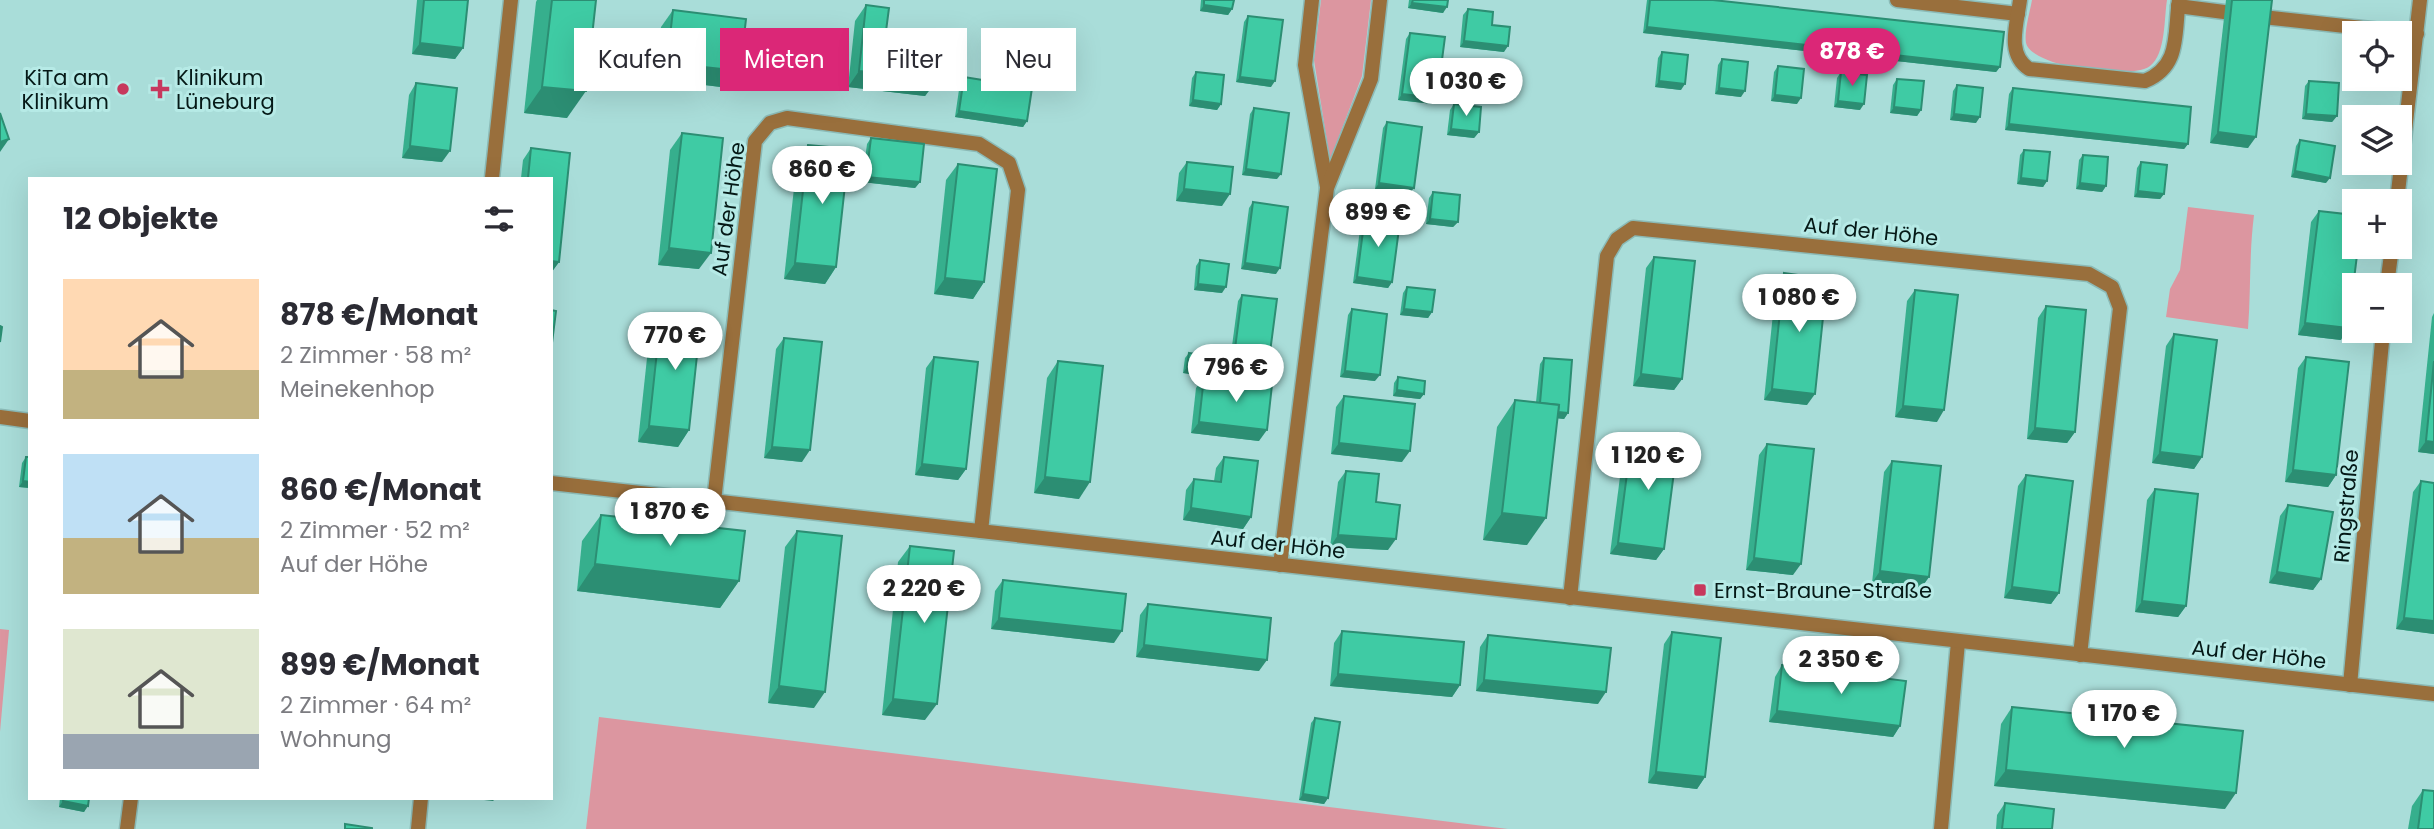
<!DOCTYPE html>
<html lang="de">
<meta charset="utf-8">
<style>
:root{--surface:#fff;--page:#f7f7f7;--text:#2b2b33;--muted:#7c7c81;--accent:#db2777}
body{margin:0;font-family:Poppins,sans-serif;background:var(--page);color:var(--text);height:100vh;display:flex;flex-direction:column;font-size:26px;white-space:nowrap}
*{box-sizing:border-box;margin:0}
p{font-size:23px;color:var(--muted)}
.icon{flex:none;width:38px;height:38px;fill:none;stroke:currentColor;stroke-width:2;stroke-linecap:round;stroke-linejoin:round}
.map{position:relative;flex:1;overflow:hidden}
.drawer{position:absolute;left:28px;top:177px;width:525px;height:623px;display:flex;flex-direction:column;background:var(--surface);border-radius:0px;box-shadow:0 7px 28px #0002}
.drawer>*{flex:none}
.hud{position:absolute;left:574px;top:28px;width:665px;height:63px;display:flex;gap:14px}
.fabs{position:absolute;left:2342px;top:21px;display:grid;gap:14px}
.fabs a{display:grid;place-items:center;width:70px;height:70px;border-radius:0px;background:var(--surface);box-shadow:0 7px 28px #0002;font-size:35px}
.price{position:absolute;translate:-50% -60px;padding:0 16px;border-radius:24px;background:#fff;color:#222;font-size:23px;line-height:46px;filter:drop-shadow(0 2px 4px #0008)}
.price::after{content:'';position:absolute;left:50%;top:42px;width:21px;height:16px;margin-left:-10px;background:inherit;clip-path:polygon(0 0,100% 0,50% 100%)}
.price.on{background:var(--accent);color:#fff}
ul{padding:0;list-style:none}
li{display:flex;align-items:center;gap:21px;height:175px;padding:0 35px}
li span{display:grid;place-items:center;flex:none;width:196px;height:140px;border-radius:0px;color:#555}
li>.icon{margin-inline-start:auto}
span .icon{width:84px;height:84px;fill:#fffc;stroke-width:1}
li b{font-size:30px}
h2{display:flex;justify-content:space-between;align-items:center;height:84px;padding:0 35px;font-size:30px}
.chip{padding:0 24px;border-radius:0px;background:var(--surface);box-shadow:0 7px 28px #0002;font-size:24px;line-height:63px}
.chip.on{background:var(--accent);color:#fff}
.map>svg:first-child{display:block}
</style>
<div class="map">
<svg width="2434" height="829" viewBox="0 0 2434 829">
<rect width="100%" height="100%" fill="#a9ddd9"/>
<g fill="#dc96a0">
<polygon points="1321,0 1371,0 1362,76 1330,160 1314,60"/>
<path d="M2032,0H2167C2164,18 2166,54 2150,66C2132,80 2032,68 2026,43C2024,31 2030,12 2032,0Z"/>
<path d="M2188,207L2254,215C2249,254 2251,290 2248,329L2166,317L2170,289L2180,270Z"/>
<polygon points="0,629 9,630 0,732"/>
<polygon points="599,717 1508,829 586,829"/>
</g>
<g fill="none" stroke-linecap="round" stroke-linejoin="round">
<defs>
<g id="minor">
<polyline points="1312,0 1305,65 1327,187"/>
<polyline points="1897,0 2018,14"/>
<path d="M2020,0C2017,24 2006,54 2029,69L2145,81C2181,66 2174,34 2179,0"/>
<polyline points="2178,6 2224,12"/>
<polyline points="2263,17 2417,34"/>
<polyline points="492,178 511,0"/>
<polyline points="2397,201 2420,0"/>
<polyline points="2387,285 2392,247"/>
<polyline points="714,501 755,141 770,123 787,118 979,144 1009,163 1018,190 981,531"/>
<polyline points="1280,565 1327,188 1371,79 1380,0"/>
<polyline points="1570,598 1607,256 1617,239 1633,228 2089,274 2112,287 2120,308 2080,655"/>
<polyline points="2350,685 2383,331"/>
<polyline points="127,829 131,798"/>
<polyline points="418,829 421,798"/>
<polyline points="1941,829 1958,642"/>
</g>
<g id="tertiary">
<polyline points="0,417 30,421"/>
<polyline points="551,483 2434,694"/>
</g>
</defs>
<use href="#minor" stroke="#8bbab6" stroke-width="17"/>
<use href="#tertiary" stroke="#8bbab6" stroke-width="17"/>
<use href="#minor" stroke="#996f3c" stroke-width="14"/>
<use href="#tertiary" stroke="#996f3c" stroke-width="14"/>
</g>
<g fill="#36af8d">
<polygon points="417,0 468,0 463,48 455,59 412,54"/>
<polygon points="537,0 596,0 567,118 524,113 536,2"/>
<polygon points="1201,0 1234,0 1232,9 1228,15 1200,11"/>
<polygon points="1409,0 1448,0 1443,13 1408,8"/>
<polygon points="1647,0 1713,0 2000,67 1996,72 1643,33"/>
<polygon points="2226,0 2272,0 2248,148 2210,143"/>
<polygon points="866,5 886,31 937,80 925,96 848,87 855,21"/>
<polygon points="1468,9 1492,25 1504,52 1460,47 1463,15"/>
<polygon points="673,10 740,71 729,88 656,79 661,27"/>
<polygon points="1248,16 1271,87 1236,82 1244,22"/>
<polygon points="1410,33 1437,98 1433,104 1398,100 1406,39"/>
<polygon points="776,47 815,83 810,89 769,84 772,53"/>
<polygon points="1662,52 1681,90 1655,87 1658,58"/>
<polygon points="1722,59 1741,97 1715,94 1718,65"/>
<polygon points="1778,66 1797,104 1771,101 1774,72"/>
<polygon points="1196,72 1221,104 1217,110 1189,106 1192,78"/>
<polygon points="1841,72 1860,110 1834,107 1837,78"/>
<polygon points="964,77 1027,121 1023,127 955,117 960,83"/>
<polygon points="1897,79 1921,110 1917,116 1890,113 1893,85"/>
<polygon points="2309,81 2337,116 2332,122 2302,119 2305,86"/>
<polygon points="416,83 442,162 402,158 409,95"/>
<polygon points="1957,85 1976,123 1950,120 1953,91"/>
<polygon points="2013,88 2188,144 2184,149 2005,130 2009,94"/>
<polygon points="1454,104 1479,132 1474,138 1447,135 1450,110"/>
<polygon points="1254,108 1277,179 1242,175 1250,114"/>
<polygon points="1387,122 1410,193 1375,189 1383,128"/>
<polygon points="682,133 699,269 658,265 670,150"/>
<polygon points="871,138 920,182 915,188 862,182 867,144"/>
<polygon points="2300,140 2326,183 2291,177 2296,146"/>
<polygon points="808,145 836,267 825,284 784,279 797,161"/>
<polygon points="531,148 570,153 559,262 551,273 551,178 521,178 523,160"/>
<polygon points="2024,150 2047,181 2043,187 2017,184 2020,155"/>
<polygon points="2083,155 2106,186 2102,192 2076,189 2079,160"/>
<polygon points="1187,162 1222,206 1176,201 1179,173"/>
<polygon points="2141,162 2164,194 2160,199 2134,197 2137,168"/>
<polygon points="958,164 984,282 973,299 934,294 946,180"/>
<polygon points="1433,192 1458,222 1453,227 1426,224 1429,198"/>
<polygon points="1253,202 1276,274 1241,269 1249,208"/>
<polygon points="2319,211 2341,340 2298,335 2311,222"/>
<polygon points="1365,216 1392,282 1388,288 1353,283 1361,222"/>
<polygon points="1654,257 1682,379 1674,390 1633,386 1646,268"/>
<polygon points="1200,260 1222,293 1194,290 1196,266"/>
<polygon points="1784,273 1807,405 1764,400 1776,285"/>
<polygon points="1407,287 1432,312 1428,318 1400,315 1403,293"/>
<polygon points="1915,290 1937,422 1895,417 1907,301"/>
<polygon points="1242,295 1265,366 1230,361 1238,301"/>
<polygon points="2046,306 2075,432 2067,443 2027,439 2038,318"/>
<polygon points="1352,309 1375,381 1340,377 1348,315"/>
<polygon points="2434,313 2434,454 2418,452 2432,317"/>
<polygon points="661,314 689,430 678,447 638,442 650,330"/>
<polygon points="2174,334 2202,457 2194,469 2152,463 2166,346"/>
<polygon points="784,338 802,462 764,458 776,349"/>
<polygon points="1189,353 1211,377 1183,373 1185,358"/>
<polygon points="934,357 966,469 958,480 915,475 926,368"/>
<polygon points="2306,357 2336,475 2328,487 2285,482 2298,368"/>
<polygon points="1544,358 1568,413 1564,419 1557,418 1527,545 1483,540 1497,427 1515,400 1536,402 1540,364"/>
<polygon points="1058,361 1079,499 1034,493 1047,378"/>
<polygon points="1204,377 1259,441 1191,433 1196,388"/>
<polygon points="1398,377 1424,394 1420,399 1393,396 1394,383"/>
<polygon points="1344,396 1402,462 1331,454 1336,407"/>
<polygon points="1632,435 1664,549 1656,560 1610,554 1624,446"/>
<polygon points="1767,444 1793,575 1746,570 1759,455"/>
<polygon points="26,457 30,488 19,487 22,463"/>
<polygon points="1224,457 1251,517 1243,529 1183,520 1186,490 1194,479 1214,481 1216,468"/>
<polygon points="1892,461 1929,577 1921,588 1872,583 1884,472"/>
<polygon points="1346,471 1376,502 1388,550 1330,547 1338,482"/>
<polygon points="2026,475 2059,593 2051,604 2004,598 2018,486"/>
<polygon points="2421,481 2434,634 2396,629 2413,492"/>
<polygon points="2155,489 2186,606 2178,617 2135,612 2147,500"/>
<polygon points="2288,505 2321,579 2313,590 2269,583 2280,516"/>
<polygon points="601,515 739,581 720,608 577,591 582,541"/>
<polygon points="797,531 814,708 768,703 785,547"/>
<polygon points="910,546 925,720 882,715 898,562"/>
<polygon points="1003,580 1114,643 991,629 995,591"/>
<polygon points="1148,604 1259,671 1136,657 1140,615"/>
<polygon points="1342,631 1460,685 1452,697 1330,686 1334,643"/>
<polygon points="1672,632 1705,777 1697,789 1648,783 1664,644"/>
<polygon points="1488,635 1598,704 1476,691 1480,647"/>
<polygon points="1782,665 1900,726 1893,737 1769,722 1775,677"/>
<polygon points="2012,707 2225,809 1994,786 2001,724"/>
<polygon points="1315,718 1328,798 1324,804 1299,800 1311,723"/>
<polygon points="2423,790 2434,829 2408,829 2412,806"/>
<polygon points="60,798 89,798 84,812 59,807"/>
<polygon points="2005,803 2052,829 1996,829 1997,815"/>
</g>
<g fill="#2c8e73">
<polygon points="1412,3 1447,7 1443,13 1408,8"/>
<polygon points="1204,5 1232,9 1228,15 1200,11"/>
<polygon points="1647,27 2000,67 1996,72 1643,33"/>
<polygon points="1464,41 1508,46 1504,52 1460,47"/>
<polygon points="420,43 463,48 455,59 412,54"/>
<polygon points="667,63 740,71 729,88 656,79"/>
<polygon points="859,71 937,80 925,96 848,87"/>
<polygon points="1240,77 1275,81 1271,87 1236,82"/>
<polygon points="773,78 815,83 810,89 769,84"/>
<polygon points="1659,81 1685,84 1681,90 1655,87"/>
<polygon points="542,87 586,91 567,118 524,113"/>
<polygon points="1719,88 1745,91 1741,97 1715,94"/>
<polygon points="1402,94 1437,98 1433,104 1398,100"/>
<polygon points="1775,95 1801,98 1797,104 1771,101"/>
<polygon points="1193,100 1221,104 1217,110 1189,106"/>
<polygon points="1838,101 1864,104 1860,110 1834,107"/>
<polygon points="1894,107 1921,110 1917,116 1890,113"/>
<polygon points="959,111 1027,121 1023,127 955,117"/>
<polygon points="1954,114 1980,117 1976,123 1950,120"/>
<polygon points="2306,114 2337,116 2332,122 2302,119"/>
<polygon points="2009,124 2188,144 2184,149 2005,130"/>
<polygon points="1451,129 1479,132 1474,138 1447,135"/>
<polygon points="2218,132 2256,137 2248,148 2210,143"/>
<polygon points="9,139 0,152 0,142"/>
<polygon points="410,146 450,151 442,162 402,158"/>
<polygon points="1246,169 1281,174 1277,179 1242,175"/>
<polygon points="2295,171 2330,178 2326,183 2291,177"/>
<polygon points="866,177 920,182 915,188 862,182"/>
<polygon points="2021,178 2047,181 2043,187 2017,184"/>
<polygon points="1379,183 1414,188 1410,193 1375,189"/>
<polygon points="2080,183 2106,186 2102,192 2076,189"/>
<polygon points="1184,189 1230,194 1222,206 1176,201"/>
<polygon points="2138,191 2164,194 2160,199 2134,197"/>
<polygon points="1430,219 1458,222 1453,227 1426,224"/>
<polygon points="669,248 711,253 699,269 658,265"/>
<polygon points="551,261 559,262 551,273"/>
<polygon points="795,263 836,267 825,284 784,279"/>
<polygon points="1245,263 1280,268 1276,274 1241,269"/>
<polygon points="1357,277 1392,282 1388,288 1353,283"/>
<polygon points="945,278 984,282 973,299 934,294"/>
<polygon points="1198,284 1226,287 1222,293 1194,290"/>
<polygon points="1404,309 1432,312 1428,318 1400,315"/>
<polygon points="2305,323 2348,328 2341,340 2298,335"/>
<polygon points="1234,356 1269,360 1265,366 1230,361"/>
<polygon points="1187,367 1215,371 1211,377 1183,373"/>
<polygon points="1345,371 1380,375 1375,381 1340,377"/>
<polygon points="1641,374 1682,379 1674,390 1633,386"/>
<polygon points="1772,389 1815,394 1807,405 1764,400"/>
<polygon points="1397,390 1424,394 1420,399 1393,396"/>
<polygon points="1903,406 1944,410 1937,422 1895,417"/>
<polygon points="1539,411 1568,413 1564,419 1535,416"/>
<polygon points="1199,422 1267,430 1259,441 1191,433"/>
<polygon points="649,426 689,430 678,447 638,442"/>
<polygon points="2035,428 2075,432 2067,443 2027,439"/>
<polygon points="2426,441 2434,442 2434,454 2418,452"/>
<polygon points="1339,443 1410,451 1402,462 1331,454"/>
<polygon points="772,447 810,450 802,462 764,458"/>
<polygon points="2160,452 2202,457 2194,469 2152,463"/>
<polygon points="922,464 966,469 958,480 915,475"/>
<polygon points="2293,470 2336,475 2328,487 2285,482"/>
<polygon points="1045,477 1090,482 1079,499 1034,493"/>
<polygon points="23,481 30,482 30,488 19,487"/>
<polygon points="1191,508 1251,517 1243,529 1183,520"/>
<polygon points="1502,513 1546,518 1527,545 1483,540"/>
<polygon points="1338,535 1396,539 1388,550 1330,547"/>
<polygon points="1618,543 1664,549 1656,560 1610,554"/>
<polygon points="1754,558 1801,564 1793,575 1746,570"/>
<polygon points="595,564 739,581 720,608 577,591"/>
<polygon points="1880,571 1929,577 1921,588 1872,583"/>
<polygon points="2277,572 2321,579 2313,590 2269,583"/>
<polygon points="2012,587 2059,593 2051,604 2004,598"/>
<polygon points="2142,601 2186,606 2178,617 2135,612"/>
<polygon points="999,618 1122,631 1114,643 991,629"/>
<polygon points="2404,618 2434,621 2434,634 2396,629"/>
<polygon points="1144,645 1267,660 1259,671 1136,657"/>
<polygon points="1338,674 1460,685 1452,697 1330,686"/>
<polygon points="1484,680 1606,692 1598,704 1476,691"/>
<polygon points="779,686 825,692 814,708 768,703"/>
<polygon points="893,699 937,704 925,720 882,715"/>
<polygon points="1777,711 1900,726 1893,737 1769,722"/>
<polygon points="2006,770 2236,793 2225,809 1994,786"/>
<polygon points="1656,772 1705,777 1697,789 1648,783"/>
<polygon points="1303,794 1328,798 1324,804 1299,800"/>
<polygon points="466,798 496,798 493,801"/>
<polygon points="63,801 88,806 84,812 59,807"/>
</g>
<g fill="#3fcba4" stroke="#2c8e73" stroke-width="2">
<polygon points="424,0 468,0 463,48 420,43"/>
<polygon points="552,0 596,0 586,91 542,87"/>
<polygon points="1204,0 1234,0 1232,9 1204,5"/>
<polygon points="1413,0 1448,0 1447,7 1412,3"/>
<polygon points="1650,0 1713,0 2004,32 2000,67 1647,27"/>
<polygon points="2232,0 2272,0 2256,137 2218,132"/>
<polygon points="866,5 889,8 886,31 941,37 937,80 859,71"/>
<polygon points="1468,9 1493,12 1492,25 1510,27 1508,46 1464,41"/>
<polygon points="673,10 746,19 740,71 667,63"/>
<polygon points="1248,16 1283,20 1275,81 1240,77"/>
<polygon points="1410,33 1445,37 1437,98 1402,94"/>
<polygon points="776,47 818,52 815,83 773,78"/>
<polygon points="1662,52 1688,55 1685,84 1659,81"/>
<polygon points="1722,59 1748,62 1745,91 1719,88"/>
<polygon points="1778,66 1804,69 1801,98 1775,95"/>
<polygon points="1196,72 1224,75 1221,104 1193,100"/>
<polygon points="1841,72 1867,75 1864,104 1838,101"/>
<polygon points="964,77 1032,88 1027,121 959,111"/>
<polygon points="1897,79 1924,81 1921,110 1894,107"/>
<polygon points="2309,81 2339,83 2337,116 2306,114"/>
<polygon points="416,83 457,88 450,151 410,146"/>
<polygon points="1957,85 1983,88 1980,117 1954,114"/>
<polygon points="2013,88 2191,107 2188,144 2009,124"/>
<polygon points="1454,104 1481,107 1479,132 1451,129"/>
<polygon points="1254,108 1289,113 1281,174 1246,169"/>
<polygon points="0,113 9,139 0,142"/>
<polygon points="1387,122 1422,127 1414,188 1379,183"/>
<polygon points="682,133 723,138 711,253 669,248"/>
<polygon points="871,138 924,144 920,182 866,177"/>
<polygon points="2300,140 2335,146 2330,178 2295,171"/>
<polygon points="808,145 849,149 836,267 795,263"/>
<polygon points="531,148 570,153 559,262 551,261 551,178 528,178"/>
<polygon points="2024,150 2050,152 2047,181 2021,178"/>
<polygon points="2083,155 2108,157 2106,186 2080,183"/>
<polygon points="1187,162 1233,167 1230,194 1184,189"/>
<polygon points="2141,162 2167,165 2164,194 2138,191"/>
<polygon points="958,164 997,169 984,282 945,278"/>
<polygon points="1433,192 1460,195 1458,222 1430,219"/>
<polygon points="1253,202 1288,207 1280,268 1245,263"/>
<polygon points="2319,211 2354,215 2354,247 2358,247 2348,328 2305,323"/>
<polygon points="1365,216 1400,221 1392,282 1357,277"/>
<polygon points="1654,257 1695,261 1682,379 1641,374"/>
<polygon points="1200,260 1229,264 1226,287 1198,284"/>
<polygon points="1784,273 1827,279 1815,394 1772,389"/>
<polygon points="1407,287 1435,290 1432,312 1404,309"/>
<polygon points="1915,290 1958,295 1944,410 1903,406"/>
<polygon points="1242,295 1277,299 1269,360 1234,356"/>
<polygon points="2046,306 2086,310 2075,432 2035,428"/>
<polygon points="1352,309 1387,314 1380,375 1345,371"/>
<polygon points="551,310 556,311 551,351"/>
<polygon points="661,314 701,318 689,430 649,426"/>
<polygon points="0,326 2,327 0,342"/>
<polygon points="2174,334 2217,340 2202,457 2160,452"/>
<polygon points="784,338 822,342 810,450 772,447"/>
<polygon points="1189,353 1217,357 1215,371 1187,367"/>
<polygon points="934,357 978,362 966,469 922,464"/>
<polygon points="2306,357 2349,362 2336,475 2293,470"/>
<polygon points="1544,358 1572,360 1568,413 1558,412 1559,405 1540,403"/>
<polygon points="1058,361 1103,366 1090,482 1045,477"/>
<polygon points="2434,361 2434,442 2426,441"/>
<polygon points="1204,377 1272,385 1267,430 1199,422"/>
<polygon points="1398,377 1425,381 1424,394 1397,390"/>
<polygon points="1344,396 1415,404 1410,451 1339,443"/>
<polygon points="1515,400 1559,405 1546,518 1502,513"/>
<polygon points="1632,435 1678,441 1664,549 1618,543"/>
<polygon points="1767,444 1814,449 1801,564 1754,558"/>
<polygon points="26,457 30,457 30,482 23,481"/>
<polygon points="1224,457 1258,461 1251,517 1191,508 1194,479 1221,482"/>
<polygon points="1892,461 1941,466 1929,577 1880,571"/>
<polygon points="1346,471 1379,474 1376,502 1400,505 1396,539 1338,535"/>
<polygon points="2026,475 2073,481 2059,593 2012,587"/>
<polygon points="2421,481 2434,483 2434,621 2404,618"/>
<polygon points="2155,489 2198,494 2186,606 2142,601"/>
<polygon points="2288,505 2333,512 2321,579 2277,572"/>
<polygon points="601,515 745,531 739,581 595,564"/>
<polygon points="797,531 842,536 825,692 779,686"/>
<polygon points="910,546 954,551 937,704 893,699"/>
<polygon points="1003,580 1126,594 1122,631 999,618"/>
<polygon points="1148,604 1271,618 1267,660 1144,645"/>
<polygon points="1342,631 1464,642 1460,685 1338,674"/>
<polygon points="1672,632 1721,638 1705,777 1656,772"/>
<polygon points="1488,635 1611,648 1606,692 1484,680"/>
<polygon points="1782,665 1906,681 1900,726 1777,711"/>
<polygon points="2012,707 2243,731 2236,793 2006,770"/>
<polygon points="1315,718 1340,722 1328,798 1303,794"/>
<polygon points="2423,790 2434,791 2434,829 2418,829"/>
<polygon points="63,798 89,798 88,806 63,801"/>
<polygon points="2005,803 2054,809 2052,829 2002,829"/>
<polygon points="345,824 372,828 372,829 345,829"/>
</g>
<g fill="#c7385d" stroke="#b6eae6" stroke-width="2.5">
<circle cx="123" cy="89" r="7"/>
<path d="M156.5 78.5h7v7h7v7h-7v7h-7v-7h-7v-7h7z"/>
<rect x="1693" y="583" width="14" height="14" rx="3.5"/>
</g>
<g text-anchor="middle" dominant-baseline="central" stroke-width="6" stroke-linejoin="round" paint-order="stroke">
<g font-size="21" fill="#051917" stroke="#b6eae6" text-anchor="start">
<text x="109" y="77" text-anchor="end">KiTa am<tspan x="109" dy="24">Klinikum</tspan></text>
<text x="176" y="77">Klinikum<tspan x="176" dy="24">Lüneburg</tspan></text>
<text x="1714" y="590">Ernst-Braune-Straße</text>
</g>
<g font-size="21" fill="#051917" stroke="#b6eae6">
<text transform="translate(728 209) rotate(-82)">Auf der Höhe</text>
<text transform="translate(1871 231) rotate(6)">Auf der Höhe</text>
<text transform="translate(2346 506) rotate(-85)">Ringstraße</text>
<text transform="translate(1278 544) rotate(6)">Auf der Höhe</text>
<text transform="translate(2259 654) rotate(6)">Auf der Höhe</text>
</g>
</g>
</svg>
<div class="fabs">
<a><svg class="icon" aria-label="locate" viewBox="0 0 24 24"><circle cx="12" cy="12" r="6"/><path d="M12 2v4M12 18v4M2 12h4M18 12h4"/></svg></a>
<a><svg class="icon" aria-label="layers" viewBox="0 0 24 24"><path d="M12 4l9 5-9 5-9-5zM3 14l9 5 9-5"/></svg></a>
<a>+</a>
<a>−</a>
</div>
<b class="price on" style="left:1852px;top:88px">878 €</b>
<b class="price" style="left:1466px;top:118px">1 030 €</b>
<b class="price" style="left:822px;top:206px">860 €</b>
<b class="price" style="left:1378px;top:249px">899 €</b>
<b class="price" style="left:1799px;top:334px">1 080 €</b>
<b class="price" style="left:675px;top:372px">770 €</b>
<b class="price" style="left:1236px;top:404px">796 €</b>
<b class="price" style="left:1648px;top:492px">1 120 €</b>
<b class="price" style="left:670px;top:548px">1 870 €</b>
<b class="price" style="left:924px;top:625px">2 220 €</b>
<b class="price" style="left:1841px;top:696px">2 350 €</b>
<b class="price" style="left:2124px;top:750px">1 170 €</b>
<div class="hud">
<a class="chip">Kaufen</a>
<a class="chip on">Mieten</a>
<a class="chip">Filter</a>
<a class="chip">Neu</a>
</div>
<section class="drawer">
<h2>12 Objekte<svg class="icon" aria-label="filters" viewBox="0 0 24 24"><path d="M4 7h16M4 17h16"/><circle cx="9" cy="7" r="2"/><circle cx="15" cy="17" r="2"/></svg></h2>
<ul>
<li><span style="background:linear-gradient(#ffd9b3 65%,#c2b280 0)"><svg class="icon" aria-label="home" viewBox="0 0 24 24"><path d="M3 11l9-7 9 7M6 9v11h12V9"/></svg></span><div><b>878 €/Monat</b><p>2 Zimmer · 58 m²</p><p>Meinekenhop</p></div></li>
<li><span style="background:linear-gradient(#bfe0f5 60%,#c2b280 0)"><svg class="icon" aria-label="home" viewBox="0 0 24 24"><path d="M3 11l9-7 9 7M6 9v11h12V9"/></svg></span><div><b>860 €/Monat</b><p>2 Zimmer · 52 m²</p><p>Auf der Höhe</p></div></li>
<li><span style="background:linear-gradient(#dfe7d0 75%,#9aa5b1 0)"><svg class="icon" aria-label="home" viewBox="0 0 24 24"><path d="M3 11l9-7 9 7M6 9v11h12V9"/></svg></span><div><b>899 €/Monat</b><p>2 Zimmer · 64 m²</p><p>Wohnung</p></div></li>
</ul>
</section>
</div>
